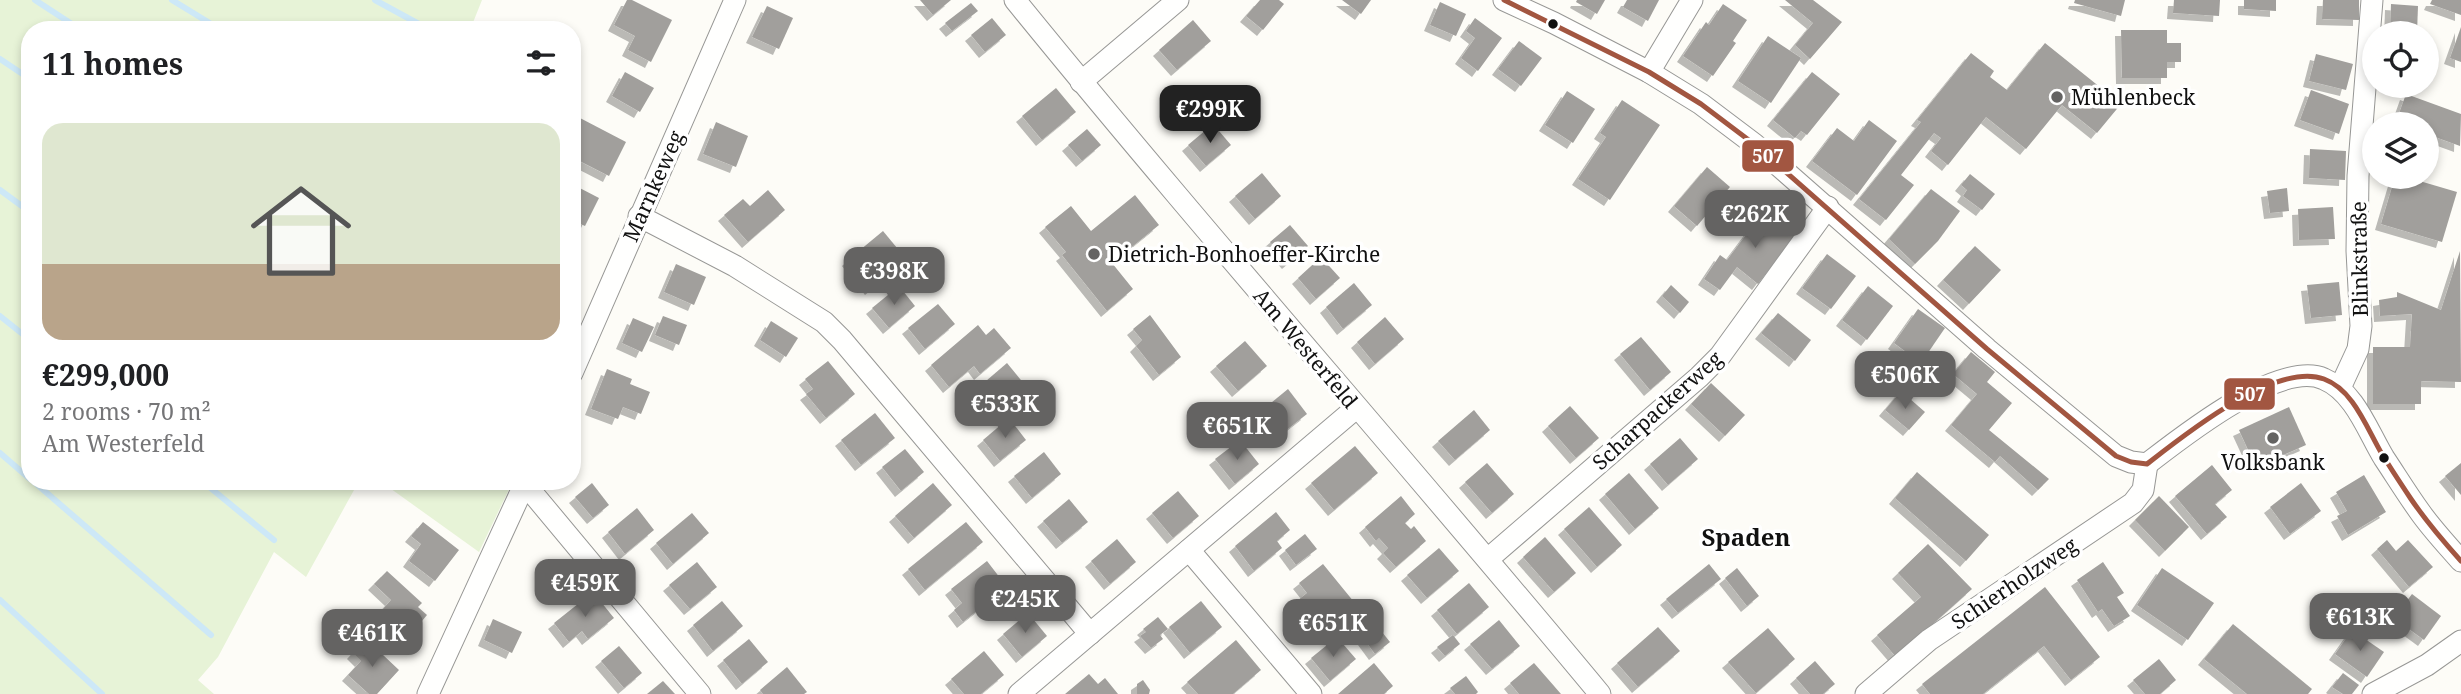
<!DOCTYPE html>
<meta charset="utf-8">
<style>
:root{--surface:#fff;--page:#f2f2f2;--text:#202124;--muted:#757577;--accent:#646362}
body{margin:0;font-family:"Noto Serif",serif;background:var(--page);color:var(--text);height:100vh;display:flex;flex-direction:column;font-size:26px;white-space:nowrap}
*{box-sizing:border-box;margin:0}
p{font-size:23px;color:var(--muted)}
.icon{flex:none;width:38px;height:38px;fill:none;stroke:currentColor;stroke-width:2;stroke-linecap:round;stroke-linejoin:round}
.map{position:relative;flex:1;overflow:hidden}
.details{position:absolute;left:21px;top:21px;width:560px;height:469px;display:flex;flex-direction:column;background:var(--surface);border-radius:28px;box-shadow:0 4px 10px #0003}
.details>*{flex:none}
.tools{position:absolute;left:2362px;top:21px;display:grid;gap:14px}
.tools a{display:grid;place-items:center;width:77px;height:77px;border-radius:50%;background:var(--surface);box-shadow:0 4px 10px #0003;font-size:35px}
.price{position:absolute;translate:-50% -60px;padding:0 16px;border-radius:14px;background:var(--accent);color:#fff;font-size:23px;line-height:46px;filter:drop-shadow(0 2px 4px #0008)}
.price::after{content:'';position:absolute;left:50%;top:42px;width:21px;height:16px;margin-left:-10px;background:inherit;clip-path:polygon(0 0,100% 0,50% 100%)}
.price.on{background:#222;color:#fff}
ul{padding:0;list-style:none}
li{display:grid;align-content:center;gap:14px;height:371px;padding:0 21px}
li span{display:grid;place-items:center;height:217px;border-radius:21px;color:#555}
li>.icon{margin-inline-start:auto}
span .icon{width:126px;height:126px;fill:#fffc;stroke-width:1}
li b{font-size:30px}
h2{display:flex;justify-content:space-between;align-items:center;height:84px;padding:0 21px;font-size:30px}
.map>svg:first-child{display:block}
</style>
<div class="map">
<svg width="2461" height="694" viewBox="0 0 2461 694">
<defs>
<filter id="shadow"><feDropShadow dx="-6" dy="6" stdDeviation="0" flood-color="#0004"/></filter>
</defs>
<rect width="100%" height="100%" fill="#fdfcf7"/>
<g fill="#e7f3d7">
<polygon points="0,0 482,0 470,30 30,30 30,481 359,481 306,577 274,552 218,657 198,680 214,694 0,694"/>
<polygon points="380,481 513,481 479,552"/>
</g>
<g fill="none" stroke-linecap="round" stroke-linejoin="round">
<g stroke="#cde8f7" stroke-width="6">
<polyline points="35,0 81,30"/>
<polyline points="172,0 221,30"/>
<polyline points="375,0 430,30"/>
<polyline points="0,59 30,79"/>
<polyline points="0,190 30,212"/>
<polyline points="0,316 30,340"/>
<polyline points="0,453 30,479"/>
<polyline points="33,481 211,635"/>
<polyline points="202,481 274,540"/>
<polyline points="0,600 102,694"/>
</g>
</g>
<g fill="#a19f9c" filter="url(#shadow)">
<polygon points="627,0 632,0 672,20 651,62 628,50 635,36 614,25"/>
<polygon points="920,0 951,0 933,15"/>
<polygon points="1260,0 1279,0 1284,4 1263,30 1246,16"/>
<polygon points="1342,0 1371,0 1361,14"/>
<polygon points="1577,0 1605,0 1597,14 1576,2"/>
<polygon points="1627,0 1659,0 1648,21 1623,7"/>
<polygon points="1785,0 1813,0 1842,22 1810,59 1795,45 1813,23"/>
<polygon points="2075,0 2125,0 2121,16 2074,3"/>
<polygon points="2174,0 2220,0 2219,16 2173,13"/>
<polygon points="2244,0 2276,0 2276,11 2244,9"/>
<polygon points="2323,0 2359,0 2359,20 2322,19"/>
<polygon points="2432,0 2461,0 2461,15 2430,4"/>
<polygon points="1440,2 1466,14 1456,36 1430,25"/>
<polygon points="971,3 978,11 952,31 945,23"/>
<polygon points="1723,4 1747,20 1733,41 1736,43 1713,76 1683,56 1706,22 1709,25"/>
<polygon points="2391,4 2418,6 2417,33 2390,33"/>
<polygon points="767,6 793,18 779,49 752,37"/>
<polygon points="992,18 1006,35 985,52 971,35"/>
<polygon points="1475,18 1502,38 1478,71 1461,58 1475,38 1466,31"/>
<polygon points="1193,20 1211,41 1177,70 1159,50"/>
<polygon points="2461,27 2461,62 2450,58"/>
<polygon points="2121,30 2167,30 2167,43 2181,43 2181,62 2167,62 2167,78 2122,78"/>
<polygon points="1768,36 1801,58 1771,103 1738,81"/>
<polygon points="1519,41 1542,58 1521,86 1498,69"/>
<polygon points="2045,43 2121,104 2097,133 2062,105 2026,149 1986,117 1948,165 1931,151 1941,138 1934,133 1901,175 1914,185 1886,220 1859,199 1921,122 1917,120 1971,53 1994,71 1990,77 2007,90"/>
<polygon points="2316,54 2353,64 2346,90 2309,81"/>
<polygon points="625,72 654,88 640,112 612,96"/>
<polygon points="1812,72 1840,94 1807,135 1801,131 1795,138 1773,120"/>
<polygon points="1056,88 1076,112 1042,140 1022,116"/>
<polygon points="2311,90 2349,104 2339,134 2300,120"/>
<polygon points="1567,91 1595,109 1573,143 1545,125"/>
<polygon points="2406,94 2461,114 2460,146 2427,134 2427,124 2403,124 2396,122"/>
<polygon points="1622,100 1660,125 1610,200 1578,179 1606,137 1600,133"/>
<polygon points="580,118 626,142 609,176 572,157 572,134"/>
<polygon points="1869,120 1897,141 1857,195 1812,161 1837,128 1854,141"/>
<polygon points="716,122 748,136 736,167 703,154"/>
<polygon points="1213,124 1231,145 1206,166 1188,145"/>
<polygon points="1087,129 1101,145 1082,161 1068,145"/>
<polygon points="2310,149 2346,151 2345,180 2309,178"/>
<polygon points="1707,167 1730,187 1697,226 1674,206"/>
<polygon points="1262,173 1281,196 1255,219 1235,196"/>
<polygon points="1970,174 1995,194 1982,210 1963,196 1967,190 1961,185"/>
<polygon points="2395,177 2406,177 2457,192 2442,242 2381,224"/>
<polygon points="572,184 599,198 585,226 572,220"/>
<polygon points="2287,188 2289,211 2270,213 2267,191"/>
<polygon points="1931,189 1960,211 1938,241 1915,264 1889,239"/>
<polygon points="768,190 785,210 748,242 724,215 743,199 750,206"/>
<polygon points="1135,195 1159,225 1112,263 1133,289 1107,311 1062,255 1066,252 1045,227 1071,206 1091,231"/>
<polygon points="1767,207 1799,231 1758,284 1737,267 1720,290 1704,279 1720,255 1727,260"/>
<polygon points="2333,207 2335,239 2299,240 2298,209"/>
<polygon points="1290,225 1308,246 1288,263 1270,242"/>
<polygon points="883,231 907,260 871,289 848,260"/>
<polygon points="1975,246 2001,270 1969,304 1943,280"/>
<polygon points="2460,251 2461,382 2421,381 2421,404 2373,404 2373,347 2410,347 2412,314 2380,316 2379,300 2397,297 2397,292 2441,310"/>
<polygon points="1827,254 1856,276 1831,309 1802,288"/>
<polygon points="1321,257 1340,278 1316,299 1298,278"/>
<polygon points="676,264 706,277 694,305 664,292"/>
<polygon points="2339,282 2342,315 2311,318 2307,285"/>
<polygon points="1354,283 1372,305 1343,329 1326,307"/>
<polygon points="1671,285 1689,302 1680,313 1662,296"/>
<polygon points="899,286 915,306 889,328 872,308"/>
<polygon points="1868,286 1893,306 1867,340 1842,320"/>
<polygon points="938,304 955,324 925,349 908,328"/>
<polygon points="1918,309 1945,328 1921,363 1894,343"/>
<polygon points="1778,313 1811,340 1795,361 1761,333"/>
<polygon points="1150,315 1181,357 1159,375 1136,346 1142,340 1133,329"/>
<polygon points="663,316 687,325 679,345 655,335"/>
<polygon points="1385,317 1404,339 1375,364 1357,342"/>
<polygon points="633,318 654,327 642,352 622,343"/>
<polygon points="771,321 798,338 786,357 760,340"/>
<polygon points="978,325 986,335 994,328 1011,348 980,374 974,366 949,387 931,365"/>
<polygon points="1641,337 1671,372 1650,390 1620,354"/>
<polygon points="1245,341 1267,366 1238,391 1216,366"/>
<polygon points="1971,352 1995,372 1987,382 2012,403 1989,430 2049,479 2038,490 2000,456 1995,462 1951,425 1977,394 1953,374"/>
<polygon points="828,361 855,394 826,418 806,394 813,389 805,379"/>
<polygon points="1007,363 1025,385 997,408 979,387"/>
<polygon points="607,369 632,379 630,384 650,392 641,414 623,407 618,419 591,409"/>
<polygon points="1711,383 1745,415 1725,436 1691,404"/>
<polygon points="1288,389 1307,414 1280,435 1261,411"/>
<polygon points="1901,391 1925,412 1909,430 1885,410"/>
<polygon points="1570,406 1599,438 1576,458 1548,426"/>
<polygon points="2289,407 2306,445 2256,467 2239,430"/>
<polygon points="1474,410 1490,430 1455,460 1438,441"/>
<polygon points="875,413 895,438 861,465 841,440"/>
<polygon points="1009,418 1026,440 1000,461 983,440"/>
<polygon points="1680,438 1698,459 1668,485 1650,464"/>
<polygon points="1240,440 1259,464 1235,484 1215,459"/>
<polygon points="1355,446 1378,473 1334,510 1311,483"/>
<polygon points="905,449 924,472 901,491 882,467"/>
<polygon points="1044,452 1061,474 1032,498 1014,476"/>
<polygon points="1487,463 1514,494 1492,513 1465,482"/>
<polygon points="2461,463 2461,495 2445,476"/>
<polygon points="2212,465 2232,490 2215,504 2227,517 2207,534 2175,496"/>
<polygon points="1917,472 1989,535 1966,561 1895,498"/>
<polygon points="1629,473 1659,508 1635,529 1605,494"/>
<polygon points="2364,475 2386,512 2348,535 2337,516 2347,511 2336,492"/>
<polygon points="592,483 609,505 593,518 575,497"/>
<polygon points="933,483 952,505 914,538 895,516"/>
<polygon points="2301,483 2321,511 2290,534 2270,507"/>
<polygon points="1178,491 1199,516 1173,538 1152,513"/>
<polygon points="1401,496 1415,514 1405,523 1411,529 1414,526 1426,541 1396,567 1383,553 1388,548 1379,538 1376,541 1365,527"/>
<polygon points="2159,496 2189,527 2165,551 2135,520"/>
<polygon points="1069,499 1088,522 1062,543 1043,521"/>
<polygon points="1589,507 1622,545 1597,567 1564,529"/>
<polygon points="637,508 654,530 625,554 608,532"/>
<polygon points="1276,512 1290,530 1277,541 1282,548 1254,571 1235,546"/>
<polygon points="692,513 709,533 673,564 656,543"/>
<polygon points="423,522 459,550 435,581 409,561 421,544 411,536"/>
<polygon points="966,522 983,542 925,590 908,569"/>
<polygon points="1305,534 1317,549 1296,565 1285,550"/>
<polygon points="1545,537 1576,573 1554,592 1523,557"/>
<polygon points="1117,539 1136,562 1110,584 1091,561"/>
<polygon points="2387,540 2396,551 2408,540 2433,567 2409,587 2377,549"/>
<polygon points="1928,544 1972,589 1896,657 1877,635 1921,597 1898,573"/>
<polygon points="1439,548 1459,571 1427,598 1407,575"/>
<polygon points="987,561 1007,587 963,622 954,610 962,603 951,589"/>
<polygon points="697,562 717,587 690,609 669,585"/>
<polygon points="2103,562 2124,593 2117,597 2130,616 2114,626 2102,609 2098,612 2077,580"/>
<polygon points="1323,564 1354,602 1315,634 1292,605 1307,593 1299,583"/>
<polygon points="1709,564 1721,579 1678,613 1666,599"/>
<polygon points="1737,568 1759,596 1747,606 1725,578"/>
<polygon points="2162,568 2214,603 2188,640 2137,605"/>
<polygon points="387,571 422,603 418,607 427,615 411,634 383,609 391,600 374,584"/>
<polygon points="1469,583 1489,607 1457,634 1437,610"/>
<polygon points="2045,587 2100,657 2071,680 2044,646 1983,694 1930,694 1922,684"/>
<polygon points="593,592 614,618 588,639 582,631 569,642 554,623"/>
<polygon points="2412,594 2441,616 2424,640 2394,618"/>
<polygon points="722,601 743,626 713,651 693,625"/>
<polygon points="1201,601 1222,627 1190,653 1169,627"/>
<polygon points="1028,613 1047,636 1022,657 1003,634"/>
<polygon points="1158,617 1168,629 1160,635 1163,639 1151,648 1140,636 1146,632 1143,629"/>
<polygon points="493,619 522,632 512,653 484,640"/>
<polygon points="1499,620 1520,646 1492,669 1470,644"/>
<polygon points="2233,624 2312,689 2308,694 2247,694 2204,659"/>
<polygon points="1378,627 1390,642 1375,654 1364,639"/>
<polygon points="1658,627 1680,651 1638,687 1617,663"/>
<polygon points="1768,628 1795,659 1756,693 1728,662"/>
<polygon points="2352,630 2384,652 2367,677 2335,654"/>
<polygon points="1453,635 1460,644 1445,656 1437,647"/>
<polygon points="1337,637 1356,659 1330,681 1311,658"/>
<polygon points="366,639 399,670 377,694 369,694 348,675 361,661 353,653"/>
<polygon points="749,639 768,662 742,684 723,660"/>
<polygon points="1236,640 1261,670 1233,694 1198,694 1187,682"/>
<polygon points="619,646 642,673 624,688 601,661"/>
<polygon points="984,651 1004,675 981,694 964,694 951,679"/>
<polygon points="2159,659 2176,680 2160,694 2145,694 2133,680"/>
<polygon points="1815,661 1835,684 1823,694 1810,694 1796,678"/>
<polygon points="1374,663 1393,686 1384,694 1338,694"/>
<polygon points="1534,663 1561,694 1519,694 1510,683"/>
<polygon points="787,667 807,692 804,694 763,694 760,690"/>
<polygon points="2343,673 2359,685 2352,694 2343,694 2332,687"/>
<polygon points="1089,674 1098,684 1105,678 1118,694 1065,694"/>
<polygon points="1466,676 1478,692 1476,694 1455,694 1450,688"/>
<polygon points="1143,680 1150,690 1149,694 1137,694 1137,684"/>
<polygon points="663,681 675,694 647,694"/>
</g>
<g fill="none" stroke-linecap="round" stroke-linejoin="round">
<defs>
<g id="minor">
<path d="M1015,0C1206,235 1407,461 1600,694"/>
<path d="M1504,0L1554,23L1649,72L1701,104L1754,144L1987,349L2116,456L2131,462L2147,464C2182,437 2280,359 2324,379C2355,392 2368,432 2384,458C2396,476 2407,494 2420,512C2432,529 2447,545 2461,561"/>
<polyline points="1649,72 1692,0"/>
<polyline points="1081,82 1178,0"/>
<polyline points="639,216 735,266 824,322 842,340 1090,634"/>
<polyline points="572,373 735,0"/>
<polyline points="2340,388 2358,349 2361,326 2357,251 2358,176 2372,0"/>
<polyline points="525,484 700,694"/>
<polyline points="1189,550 1311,694"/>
<polyline points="1488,559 1699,377 1720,356 1828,207"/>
<polyline points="428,694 526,481"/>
<polyline points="1019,694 1356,408"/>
<polyline points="1866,694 1929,640 2133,503 2143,490 2147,464"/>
<polyline points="2373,694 2427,665 2461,641"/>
</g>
</defs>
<use href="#minor" stroke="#979795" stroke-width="23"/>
<use href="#minor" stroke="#fffffe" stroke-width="21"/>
<defs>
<path id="bus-1" d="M1504,0L1649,72L1701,104L1754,144L1987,349L2116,456L2131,462L2147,464C2184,435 2276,361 2324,379C2354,390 2367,429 2382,454C2391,469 2401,484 2411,499C2426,521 2443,541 2461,561"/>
</defs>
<use href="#bus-1" stroke="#fff" stroke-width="10"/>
<use href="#bus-1" stroke="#a25641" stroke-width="5"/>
</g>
<g fill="#111" stroke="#fff" stroke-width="2.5">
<circle cx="1553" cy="24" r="6"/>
<circle cx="2384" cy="458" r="6"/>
</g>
<g fill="#646362" stroke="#fff" stroke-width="2.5">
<circle cx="2057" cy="97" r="7"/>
<circle cx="1094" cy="254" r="7"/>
<circle cx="2273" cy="438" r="7"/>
</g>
<g text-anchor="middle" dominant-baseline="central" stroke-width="7" stroke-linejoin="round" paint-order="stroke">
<g font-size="21" fill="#111" stroke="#fff" text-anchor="start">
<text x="2071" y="97">Mühlenbeck</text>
<text x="1108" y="254">Dietrich-Bonhoeffer-Kirche</text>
<text x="2273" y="462" text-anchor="middle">Volksbank</text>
</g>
<g font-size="21" fill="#111" stroke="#fff">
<text transform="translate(653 186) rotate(-66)">Marnkeweg</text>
<text transform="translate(2359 259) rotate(-91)">Blinkstraße</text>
<text transform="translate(1306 348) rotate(50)">Am Westerfeld</text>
<text transform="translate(1657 410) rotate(-42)">Scharpackerweg</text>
<text transform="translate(2014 583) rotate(-34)">Schierholzweg</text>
</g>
<g font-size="24" font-weight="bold" fill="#111" stroke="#fff">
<text x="1746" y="536">Spaden</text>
</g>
</g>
<g stroke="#fff" stroke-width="2.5">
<rect x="1741" y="139" width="54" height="34" rx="7" fill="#a25641"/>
<rect x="2223" y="377" width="53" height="34" rx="7" fill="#a25641"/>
</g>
<g font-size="19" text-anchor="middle" font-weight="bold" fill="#fff">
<text x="1768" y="163">507</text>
<text x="2250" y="401">507</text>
</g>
</svg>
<div class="tools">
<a><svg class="icon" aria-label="locate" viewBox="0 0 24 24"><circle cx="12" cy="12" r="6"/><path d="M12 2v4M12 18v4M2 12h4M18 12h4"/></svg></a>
<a><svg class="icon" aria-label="layers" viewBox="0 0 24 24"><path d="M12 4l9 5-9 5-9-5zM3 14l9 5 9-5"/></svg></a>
</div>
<b class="price on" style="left:1210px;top:145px">€299K</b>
<b class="price" style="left:1755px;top:250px">€262K</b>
<b class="price" style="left:894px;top:307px">€398K</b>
<b class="price" style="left:1905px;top:411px">€506K</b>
<b class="price" style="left:1005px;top:440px">€533K</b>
<b class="price" style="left:1237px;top:462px">€651K</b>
<b class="price" style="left:585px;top:619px">€459K</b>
<b class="price" style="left:1025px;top:635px">€245K</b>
<b class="price" style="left:2360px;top:653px">€613K</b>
<b class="price" style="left:1333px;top:659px">€651K</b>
<b class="price" style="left:372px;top:669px">€461K</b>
<section class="details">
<h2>11 homes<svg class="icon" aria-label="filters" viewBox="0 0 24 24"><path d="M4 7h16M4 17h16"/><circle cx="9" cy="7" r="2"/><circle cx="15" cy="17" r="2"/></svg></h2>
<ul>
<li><span style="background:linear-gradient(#dfe7d0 65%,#b9a48a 0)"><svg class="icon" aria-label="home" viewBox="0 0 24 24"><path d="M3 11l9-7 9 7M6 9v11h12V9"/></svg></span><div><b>€299,000</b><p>2 rooms · 70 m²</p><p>Am Westerfeld</p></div></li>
</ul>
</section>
</div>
